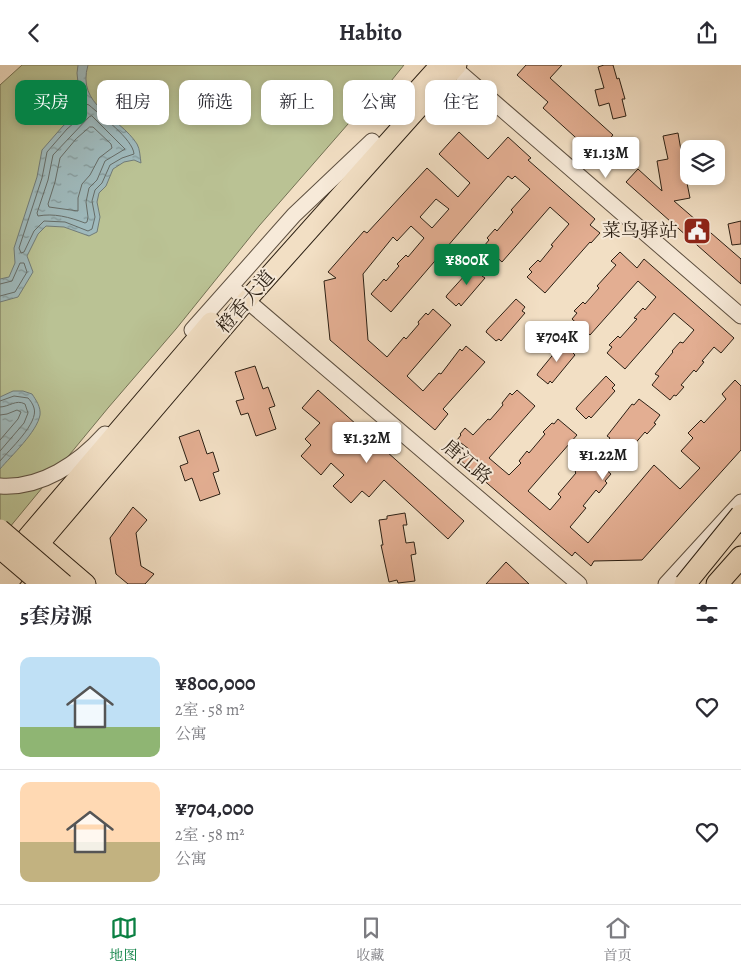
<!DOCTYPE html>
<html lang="zh">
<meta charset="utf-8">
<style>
:root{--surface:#fff;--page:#f7f7f7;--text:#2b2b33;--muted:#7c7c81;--line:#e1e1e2;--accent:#0b8043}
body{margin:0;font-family:Alegreya,"Noto Serif SC",serif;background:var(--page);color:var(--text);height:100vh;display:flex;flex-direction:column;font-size:19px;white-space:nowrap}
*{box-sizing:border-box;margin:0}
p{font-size:16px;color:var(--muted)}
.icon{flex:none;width:28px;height:28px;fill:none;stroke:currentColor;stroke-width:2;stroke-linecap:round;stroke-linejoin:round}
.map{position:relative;height:519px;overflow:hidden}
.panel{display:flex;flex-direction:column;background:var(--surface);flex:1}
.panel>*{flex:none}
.hud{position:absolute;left:15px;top:15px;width:711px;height:45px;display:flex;gap:10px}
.tools{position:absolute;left:680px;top:75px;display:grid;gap:10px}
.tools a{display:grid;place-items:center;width:45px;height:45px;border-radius:10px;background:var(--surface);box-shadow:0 2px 8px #0003;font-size:25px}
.price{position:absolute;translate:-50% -42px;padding:0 11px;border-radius:5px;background:#fff;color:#222;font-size:16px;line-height:32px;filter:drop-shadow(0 1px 2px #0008)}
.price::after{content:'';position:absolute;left:50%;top:30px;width:15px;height:11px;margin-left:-8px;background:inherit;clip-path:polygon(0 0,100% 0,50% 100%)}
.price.active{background:var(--accent);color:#fff}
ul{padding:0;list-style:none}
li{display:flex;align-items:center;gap:15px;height:125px;padding:0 20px}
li+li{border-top:1px solid var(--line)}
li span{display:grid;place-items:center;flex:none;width:140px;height:100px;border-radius:10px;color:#555}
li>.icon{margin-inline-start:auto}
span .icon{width:60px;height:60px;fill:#fffc;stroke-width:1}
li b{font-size:21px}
h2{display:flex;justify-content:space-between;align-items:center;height:60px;padding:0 20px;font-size:21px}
.chip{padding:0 18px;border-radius:10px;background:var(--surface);box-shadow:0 2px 8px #0003;font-size:18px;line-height:45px}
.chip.active{background:var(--accent);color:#fff}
header{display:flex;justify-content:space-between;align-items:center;height:65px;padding:0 20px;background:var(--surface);font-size:22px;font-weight:700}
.menu{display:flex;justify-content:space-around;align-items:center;height:70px;border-top:1px solid var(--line);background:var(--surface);font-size:14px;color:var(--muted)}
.menu a{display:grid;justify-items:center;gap:2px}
.menu .active{color:var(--accent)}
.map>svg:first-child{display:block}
</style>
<header><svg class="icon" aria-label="back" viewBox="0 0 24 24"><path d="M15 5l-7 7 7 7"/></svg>Habito<svg class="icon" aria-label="share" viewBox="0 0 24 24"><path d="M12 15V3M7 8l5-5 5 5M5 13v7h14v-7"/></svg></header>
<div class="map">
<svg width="741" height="519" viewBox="0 0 741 519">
<defs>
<pattern id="water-ripples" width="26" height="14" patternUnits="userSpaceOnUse" patternTransform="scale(1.25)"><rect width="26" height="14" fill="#9fbabd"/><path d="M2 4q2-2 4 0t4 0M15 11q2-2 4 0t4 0" fill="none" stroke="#829798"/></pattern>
</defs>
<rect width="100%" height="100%" fill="#f2dfc4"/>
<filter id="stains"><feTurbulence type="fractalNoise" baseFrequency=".004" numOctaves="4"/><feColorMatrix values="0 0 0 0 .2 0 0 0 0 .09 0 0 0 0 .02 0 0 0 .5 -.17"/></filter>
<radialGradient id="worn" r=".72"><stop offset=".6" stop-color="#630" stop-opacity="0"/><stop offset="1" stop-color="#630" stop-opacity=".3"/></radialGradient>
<polygon fill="#bac294" stroke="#737154" points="22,0 404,0 383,26 348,59 259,161 176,264 108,343 0,474 0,20"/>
<g fill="url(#water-ripples)" stroke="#717c79">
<path d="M78,0H88C76,41 119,51 137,79C140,84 140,92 141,98L134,95L124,97L113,104L106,121L99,128L97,137L100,152L97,167L89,171L64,162L46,161L38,169L27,191L33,207L18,232L0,237V214L9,212L15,198L14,183L37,112L42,85L63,61L78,48L80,38L77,8Z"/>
<path d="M13,326H23L32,329C36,335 41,342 40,350C37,367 11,391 0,404V332Z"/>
</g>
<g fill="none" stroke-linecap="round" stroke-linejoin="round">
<g stroke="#666d68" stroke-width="1">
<path d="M86,39L89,40C100,50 133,74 134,89L122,93L110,100L102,118L95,125L92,136L95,152L92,164L88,166L65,157L44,156L34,166L24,187L21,188L19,183L42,113L47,87L67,64L82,51Z"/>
<path d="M92,51L125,84L105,96L97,115L89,123L86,137L88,152L87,157L85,158C69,152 54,148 38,151L37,148L48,115L53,90L89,52Z"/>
<polygon points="90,62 93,62 111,79 112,83 99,93 90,110 82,119 78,133 78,146 49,142 48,139 55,117 60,93 76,74"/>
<polyline points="0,219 12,216 20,198 24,198 27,207 15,227 0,231"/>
<path d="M0,336L14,331L28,333C30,335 33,339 34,343C39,358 9,385 0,396"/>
<path d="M0,342C9,342 16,334 25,339L28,348L24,358L0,386"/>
<polyline points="0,350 7,349 17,345 21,347 18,354 0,375"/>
</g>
</g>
<g fill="#e3ae92" stroke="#2c2014" fill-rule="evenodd">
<polygon points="526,0 562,0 550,13 613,70 595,90 543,43 548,37 517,10"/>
<polygon points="604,0 613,0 617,14 619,13 625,34 622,34 626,51 613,54 609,38 599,41 595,25 604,23 598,2"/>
<path d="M459,67L488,94L508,72L531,93L528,95L595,154L590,160L600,168L591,178L590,177L545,228L527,212L532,207L529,204L538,195L540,197L553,181L551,180L569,159L550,142L502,197L484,181L489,175L487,173L495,164L497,166L513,147L511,145L530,124L515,111L512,114L508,111L391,247L371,229L384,214L386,216L399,201L397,199L406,190L408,192L424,173L411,161L397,176L393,172L363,209L368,275L387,292L404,272L406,274L419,259L418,257L426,248L428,250L433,244L451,260L407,311L423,326L439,308L441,309L460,284L462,286L466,281L485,297L443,344L448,349L435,365L330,275L324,216L336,213L328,207L364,166L367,168L427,103L458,132L470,118L439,89ZM436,134L449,144L432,163L420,152Z"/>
<polygon points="678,68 682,91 687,90 689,98 689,112 686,113 690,133 674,136 741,194 741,219 626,117 638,104 662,126 657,96 668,94 663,71"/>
<polygon points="741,156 741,179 732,180 728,159"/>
<polygon points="620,187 637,203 644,194 734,273 721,288 714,282 702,296 704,297 696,307 694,305 681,320 684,322 676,331 674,330 670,335 652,320 659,311 655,309 673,287 672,286 680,277 683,278 694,265 674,248 625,304 607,288 612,282 609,280 618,271 620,273 637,254 634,253 643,243 645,245 656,232 638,216 590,270 572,254 577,248 574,246 583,237 585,239 599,223 597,221 616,200 611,196"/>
<polygon points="476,198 485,207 482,211 485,213 461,241 459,238 456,241 446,232 447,230"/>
<polygon points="516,234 525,242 522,246 525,248 501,276 499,274 496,276 486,267 487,265"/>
<polygon points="565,275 575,284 572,287 575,290 552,318 550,316 548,319 537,310 538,308"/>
<polygon points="255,301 263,324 268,322 275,341 269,343 276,364 256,371 248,348 241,350 236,336 244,334 235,307"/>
<polygon points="606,311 615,320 612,323 615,326 591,353 589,351 586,354 576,344 577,342"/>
<polygon points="735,315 741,321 741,385 642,495 594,496 591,501 575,487 572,491 460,395 469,384 457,375 461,370 460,369 465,363 473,370 488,354 490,355 503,340 502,338 510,328 512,330 517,325 535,341 489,393 509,410 521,398 519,396 527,386 529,388 545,369 543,367 552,358 554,359 558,354 577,370 528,426 550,445 561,432 558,429 576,408 575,407 583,397 585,399 591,392 611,409 605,416 607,418 599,428 596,425 583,441 586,443 570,462 588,478 654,400 680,424 700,403 681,386 693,373 688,368 701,355 704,358 726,334 722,329"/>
<polygon points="318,325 464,456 448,474 384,415 369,432 362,426 351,438 333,421 344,410 331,398 321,410 301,391 311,380 305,374 320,358 302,343"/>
<polygon points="639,334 660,350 654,358 656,359 647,369 645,367 632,382 635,384 628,393 626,392 621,397 603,382 610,373 607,371 632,339 634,340"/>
<polygon points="199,365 207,389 213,387 219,406 213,408 220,429 200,436 192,413 185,416 180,401 188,398 179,372"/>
<polygon points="133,442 147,455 136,468 141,501 154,509 145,519 128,519 116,509 110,473"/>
<polygon points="405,448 407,460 403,460 406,478 414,477 416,489 411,490 415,516 398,518 397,515 389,517 381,480 383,480 379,455 387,454 387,451"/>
<polygon points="506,497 529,519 486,519"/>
</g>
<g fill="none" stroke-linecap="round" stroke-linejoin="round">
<defs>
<g id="minor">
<polyline points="451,0 741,251"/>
<polyline points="237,227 579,519"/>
<polyline points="192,265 294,150 372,76"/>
<path d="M0,421C41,424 79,398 105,369"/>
<polyline points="666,519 741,437"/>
</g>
<g id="major">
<polyline points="394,51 440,0"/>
<polyline points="30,471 86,519"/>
<polyline points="0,506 29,470 211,257"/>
<polyline points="7,519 40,478 247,235 457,0"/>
</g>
<polyline id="highway" points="717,519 741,492"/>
</defs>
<use href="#minor" stroke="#5e5040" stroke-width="17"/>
<use href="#major" stroke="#2c2014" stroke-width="21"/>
<use href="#highway" stroke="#2c2014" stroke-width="23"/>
<use href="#minor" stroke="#f7ead9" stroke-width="15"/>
<use href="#major" stroke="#f2dfc4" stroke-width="19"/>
<use href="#highway" stroke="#f2dfc4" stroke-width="21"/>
<defs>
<g id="major-bridge">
<polyline points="0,464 64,519"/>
<polyline points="0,484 41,519"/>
</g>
<polyline id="highway-bridge" points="685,519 741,450"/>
</defs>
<use href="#major-bridge" stroke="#2c2014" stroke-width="21" stroke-linecap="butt"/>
<use href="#highway-bridge" stroke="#2c2014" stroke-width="23" stroke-linecap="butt"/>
<use href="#major-bridge" stroke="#f2dfc4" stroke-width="19"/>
<use href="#highway-bridge" stroke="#f2dfc4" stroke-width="21"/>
</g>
<defs>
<symbol id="civic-square" viewBox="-11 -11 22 22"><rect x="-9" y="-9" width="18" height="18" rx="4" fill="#8f2418" stroke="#f7ead9"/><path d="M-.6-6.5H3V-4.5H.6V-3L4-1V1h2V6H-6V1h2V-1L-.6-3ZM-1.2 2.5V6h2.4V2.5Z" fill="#fff"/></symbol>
</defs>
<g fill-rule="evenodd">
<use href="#civic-square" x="681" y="150" width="32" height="32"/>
</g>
<g text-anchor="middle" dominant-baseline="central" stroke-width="4" stroke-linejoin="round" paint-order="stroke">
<g font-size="19" fill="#2c2014" stroke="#f7ead9" text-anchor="end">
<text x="678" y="166">菜鸟驿站</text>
</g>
<g font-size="19" fill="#2c2014" stroke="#f7ead9">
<text transform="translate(246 237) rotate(-49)">橙香大道</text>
<text transform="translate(467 397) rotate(40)">唐江路</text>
</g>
</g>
<rect width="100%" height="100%" filter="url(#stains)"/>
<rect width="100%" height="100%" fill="url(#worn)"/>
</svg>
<div class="tools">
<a><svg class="icon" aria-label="layers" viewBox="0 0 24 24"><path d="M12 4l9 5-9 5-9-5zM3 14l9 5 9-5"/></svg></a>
</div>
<b class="price" style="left:606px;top:114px">¥1.13M</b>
<b class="price active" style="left:467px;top:221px">¥800K</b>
<b class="price" style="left:557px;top:298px">¥704K</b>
<b class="price" style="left:367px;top:399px">¥1.32M</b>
<b class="price" style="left:603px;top:416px">¥1.22M</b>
<div class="hud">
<a class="chip active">买房</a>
<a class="chip">租房</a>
<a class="chip">筛选</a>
<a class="chip">新上</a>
<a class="chip">公寓</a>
<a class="chip">住宅</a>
</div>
</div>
<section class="panel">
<h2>5套房源<svg class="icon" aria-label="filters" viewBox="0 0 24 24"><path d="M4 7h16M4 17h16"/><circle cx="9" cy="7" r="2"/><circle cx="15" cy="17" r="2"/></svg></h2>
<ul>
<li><span style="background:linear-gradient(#bfe0f5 70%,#8fb573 0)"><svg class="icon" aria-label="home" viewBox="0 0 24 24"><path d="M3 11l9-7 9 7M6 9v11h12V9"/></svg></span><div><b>¥800,000</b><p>2室 · 58 m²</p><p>公寓</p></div><svg class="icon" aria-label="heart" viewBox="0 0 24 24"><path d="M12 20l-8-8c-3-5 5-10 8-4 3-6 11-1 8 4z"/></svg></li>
<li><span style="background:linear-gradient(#ffd9b3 60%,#c2b280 0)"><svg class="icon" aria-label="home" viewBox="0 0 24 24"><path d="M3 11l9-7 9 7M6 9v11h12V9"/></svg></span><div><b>¥704,000</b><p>2室 · 58 m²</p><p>公寓</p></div><svg class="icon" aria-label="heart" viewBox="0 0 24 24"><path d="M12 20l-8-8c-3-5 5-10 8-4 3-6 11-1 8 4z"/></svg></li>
</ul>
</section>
<nav class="menu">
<a class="active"><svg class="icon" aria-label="map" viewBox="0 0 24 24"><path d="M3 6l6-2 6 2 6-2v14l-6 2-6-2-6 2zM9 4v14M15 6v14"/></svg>地图</a>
<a><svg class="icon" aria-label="saved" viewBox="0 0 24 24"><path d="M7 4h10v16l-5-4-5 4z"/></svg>收藏</a>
<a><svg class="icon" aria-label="home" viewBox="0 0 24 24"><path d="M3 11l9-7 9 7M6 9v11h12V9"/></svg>首页</a>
</nav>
